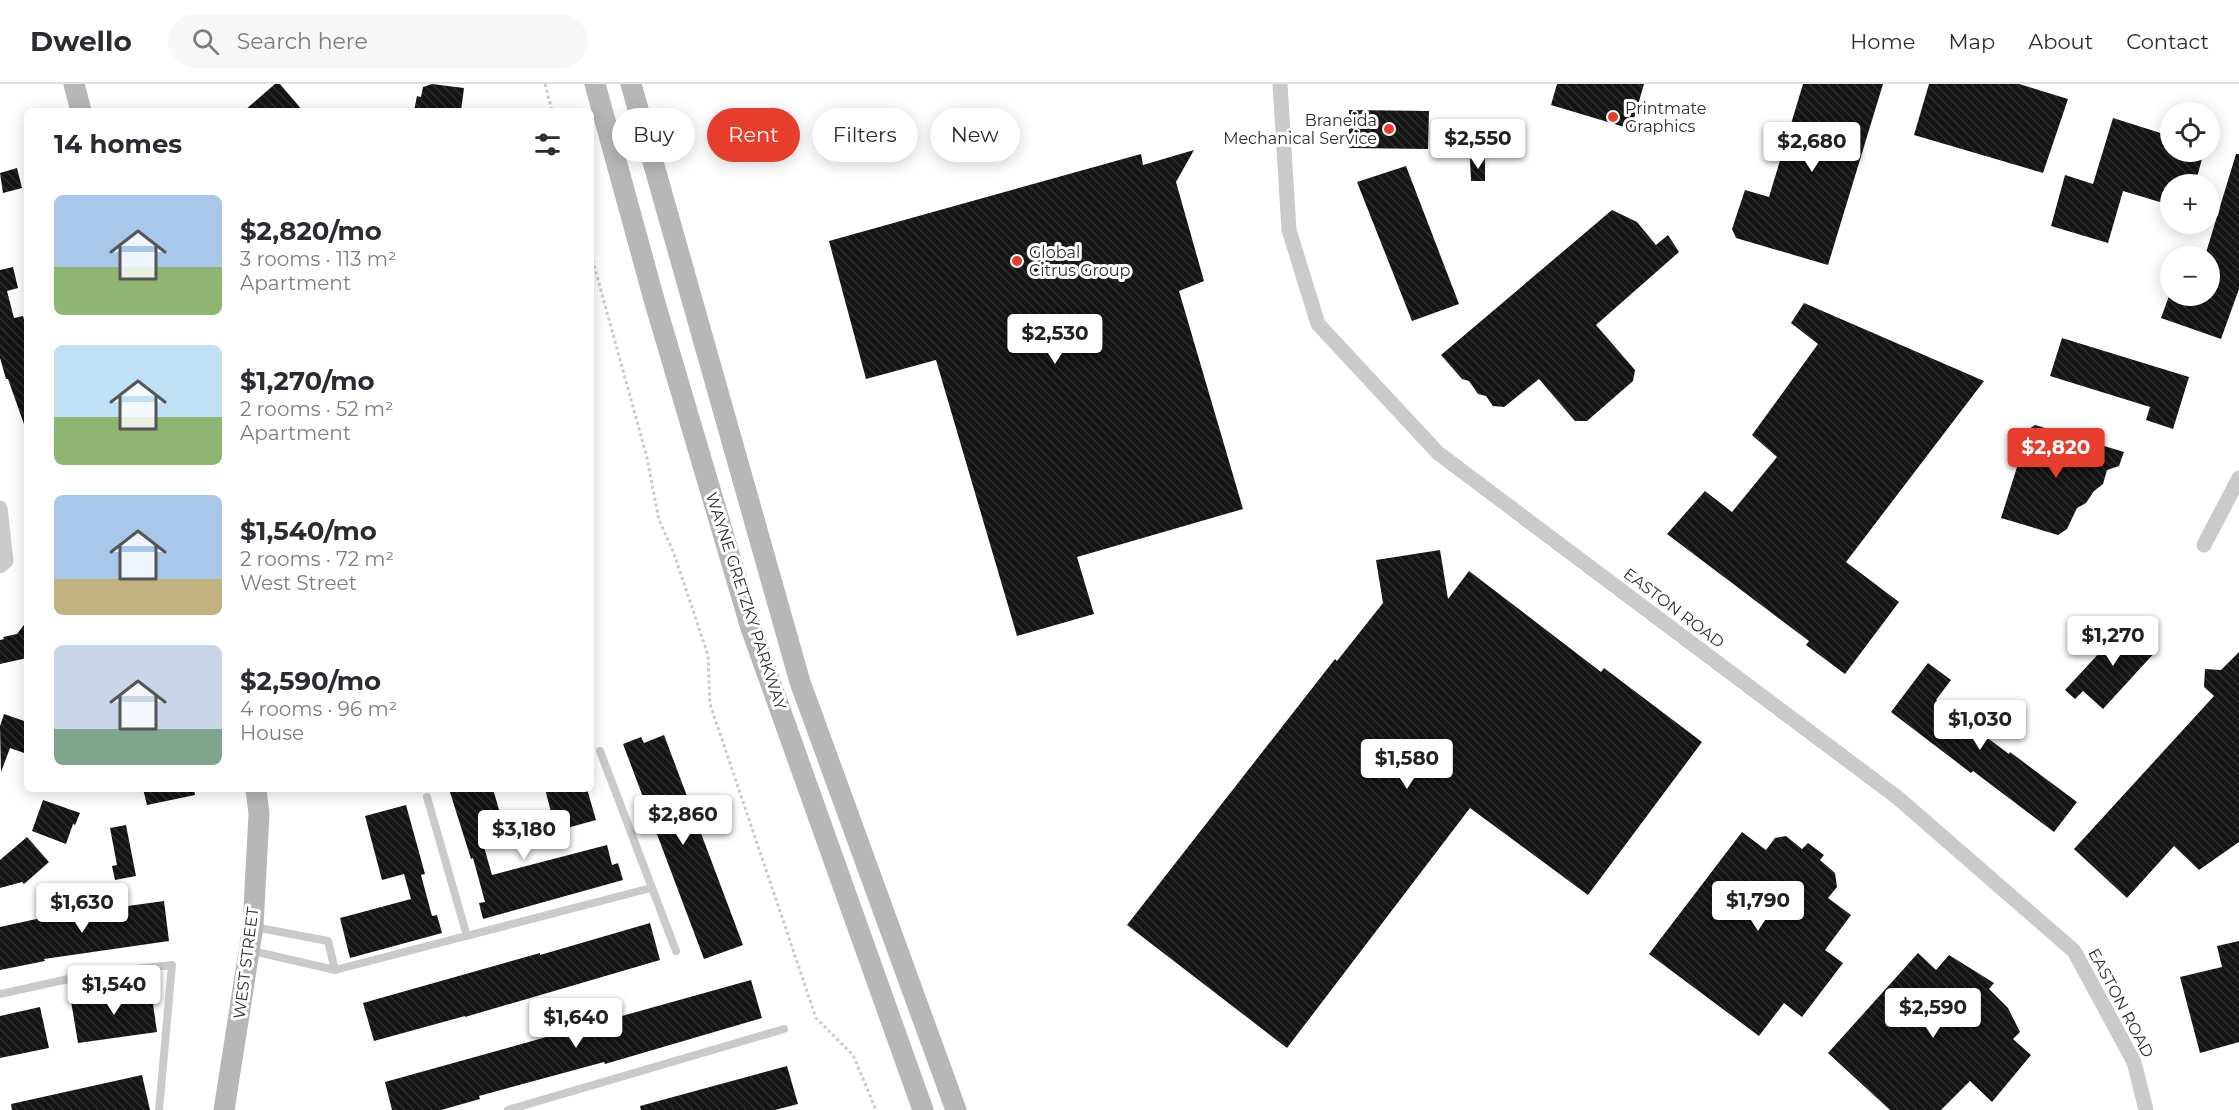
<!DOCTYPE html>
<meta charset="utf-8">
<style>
:root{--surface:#fff;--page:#f7f7f7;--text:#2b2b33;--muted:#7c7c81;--line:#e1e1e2;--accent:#e73d2c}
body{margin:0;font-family:Montserrat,sans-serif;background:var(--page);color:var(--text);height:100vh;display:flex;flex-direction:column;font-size:22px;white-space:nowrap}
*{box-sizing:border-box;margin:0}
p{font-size:20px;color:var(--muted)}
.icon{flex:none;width:33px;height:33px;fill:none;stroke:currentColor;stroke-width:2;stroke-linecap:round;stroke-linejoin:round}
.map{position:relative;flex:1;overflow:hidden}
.sheet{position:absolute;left:24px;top:24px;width:570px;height:684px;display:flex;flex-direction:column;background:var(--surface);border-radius:9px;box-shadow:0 3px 15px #0003}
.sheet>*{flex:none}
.banner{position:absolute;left:612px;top:24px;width:570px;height:54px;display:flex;gap:12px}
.tools{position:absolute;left:2160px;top:18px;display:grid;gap:12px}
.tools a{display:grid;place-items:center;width:60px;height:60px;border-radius:50%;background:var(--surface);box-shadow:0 3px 15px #0003;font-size:30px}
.price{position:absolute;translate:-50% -51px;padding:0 14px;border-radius:6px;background:#fff;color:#222;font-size:20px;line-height:39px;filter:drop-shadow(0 2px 3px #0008)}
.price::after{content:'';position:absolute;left:50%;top:36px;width:18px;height:14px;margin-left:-9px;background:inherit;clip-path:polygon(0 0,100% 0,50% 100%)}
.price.active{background:var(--accent);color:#fff}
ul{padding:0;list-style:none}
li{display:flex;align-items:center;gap:18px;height:150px;padding:0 30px}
li span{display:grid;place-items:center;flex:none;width:168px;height:120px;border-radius:9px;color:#555}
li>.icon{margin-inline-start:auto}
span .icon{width:72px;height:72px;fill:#fffc;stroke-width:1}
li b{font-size:26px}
h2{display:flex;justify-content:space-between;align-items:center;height:72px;padding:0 30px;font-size:26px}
.pill{padding:0 21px;border-radius:27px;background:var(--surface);box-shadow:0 3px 15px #0003;font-size:21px;line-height:54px}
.pill.active{background:var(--accent);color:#fff}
header{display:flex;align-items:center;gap:36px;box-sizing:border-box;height:84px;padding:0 30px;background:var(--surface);border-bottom:2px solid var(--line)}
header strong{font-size:28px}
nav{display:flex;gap:33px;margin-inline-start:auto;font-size:21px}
.search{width:420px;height:54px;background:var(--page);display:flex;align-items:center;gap:15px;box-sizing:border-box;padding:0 21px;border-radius:33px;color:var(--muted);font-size:22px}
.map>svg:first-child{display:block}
</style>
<header>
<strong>Dwello</strong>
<div class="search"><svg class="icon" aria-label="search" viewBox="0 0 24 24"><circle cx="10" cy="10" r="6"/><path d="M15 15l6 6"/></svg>Search here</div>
<nav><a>Home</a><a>Map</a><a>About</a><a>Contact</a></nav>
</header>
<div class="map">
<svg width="2239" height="1026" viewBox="0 0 2239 1026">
<defs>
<pattern id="building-back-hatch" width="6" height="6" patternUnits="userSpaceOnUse" patternTransform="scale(1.5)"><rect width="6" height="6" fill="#141414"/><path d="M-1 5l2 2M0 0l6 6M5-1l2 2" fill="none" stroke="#2e2e2e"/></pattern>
</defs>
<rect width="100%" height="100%" fill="#fff"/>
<g fill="url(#building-back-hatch)">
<polygon points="275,0 280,0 303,27 244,27"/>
<polygon points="432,0 464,4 461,27 414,27 417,12 421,13 423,3"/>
<polygon points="1557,0 1644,0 1631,45 1551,21"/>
<polygon points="1803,0 1883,0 1828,181 1736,154 1732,145 1745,106 1769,113"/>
<polygon points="1929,0 2019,0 2068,15 2043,89 1914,51"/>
<polygon points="1349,26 1429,27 1428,65 1349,64"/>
<polygon points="2113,34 2170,52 2170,68 2204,68 2195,100 2170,100 2170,121 2123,107 2108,159 2051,142 2065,91 2093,100"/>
<polygon points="1194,66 1176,98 1204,197 1179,207 1243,425 1077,473 1094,530 1017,552 936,276 866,295 829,157 1141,70 1143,81"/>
<polygon points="2236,70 2239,70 2239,205 2221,255 2161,234 2169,212 2210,212 2210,172 2205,172"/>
<polygon points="1485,74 1485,97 1471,97 1470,75"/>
<polygon points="1406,82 1459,220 1412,237 1357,98"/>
<polygon points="17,84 22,104 3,109 0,89"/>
<polygon points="1612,126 1637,138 1656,161 1668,151 1679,168 1596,241 1635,286 1633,297 1587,337 1575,337 1539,295 1504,323 1493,322 1486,312 1478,310 1469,297 1462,295 1441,271"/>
<polygon points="13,183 18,204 7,207 14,234 23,232 27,247 27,343 25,343 8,295 6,295 0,274 0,186"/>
<polygon points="1804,219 1984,297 1846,478 1899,518 1845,590 1806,561 1809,557 1667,450 1705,407 1732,428 1777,373 1752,351 1818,260 1791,239"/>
<polygon points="2062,254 2189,293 2173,345 2146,336 2150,323 2050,292"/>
<polygon points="2035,341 2124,368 2119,382 2107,386 2103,400 2094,407 2086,419 2077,424 2067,445 2058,451 2001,434 2029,345"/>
<polygon points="1440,466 1448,515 1469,487 1601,588 1604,584 1702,658 1588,811 1470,724 1287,964 1127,841 1335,575 1337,577 1383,519 1376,476"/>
<polygon points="27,537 27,574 0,580 0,556 4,555 3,553 17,550"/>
<polygon points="2127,539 2157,566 2103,625 2083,607 2075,615 2065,606"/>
<polygon points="2239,568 2239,758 2199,786 2174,762 2127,814 2074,765 2214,612 2204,603 2205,585 2221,586"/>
<polygon points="1928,579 1951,596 1936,616 2009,670 2010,668 2077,718 2054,748 1973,687 1971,689 1891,628"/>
<polygon points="4,630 27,638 27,670 10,664 1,688 0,642"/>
<polygon points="664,651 743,861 704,875 623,660 641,653 644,659"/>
<polygon points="143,705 194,705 195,711 147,721"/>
<polygon points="449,705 493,705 508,757 484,763 492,791 607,761 612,781 618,779 623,796 483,835 479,819 485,818 473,774 471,775"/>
<polygon points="545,705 587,705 596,736 556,747"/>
<polygon points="43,716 80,729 75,741 73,740 66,760 32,747"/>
<polygon points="406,721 425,790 421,791 432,832 437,831 442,849 350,874 340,834 411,815 404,790 382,796 365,732"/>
<polygon points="126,741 136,792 115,796 112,782 117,781 110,744"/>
<polygon points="1742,748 1766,766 1775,754 1786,752 1802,765 1808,759 1824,771 1820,776 1835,789 1837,803 1828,814 1851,831 1825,866 1843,879 1802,933 1784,919 1759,952 1649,870"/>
<polygon points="27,753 49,778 24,800 22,798 0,804 0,776"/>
<polygon points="164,817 169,857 44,875 45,877 0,886 0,843 41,834"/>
<polygon points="650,839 660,876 465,933 465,932 374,957 363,919 540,869 540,871"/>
<polygon points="2239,857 2239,958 2200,969 2180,893 2222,883 2217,862"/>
<polygon points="1918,869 1936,886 1949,871 1994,899 1989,905 2008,924 2020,948 2013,955 2031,971 1992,1018 1970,997 1941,1026 1890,1026 1828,969"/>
<polygon points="751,896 762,934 605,980 604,978 479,1012 480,1015 441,1026 392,1026 385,998"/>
<polygon points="151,906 157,948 78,959 71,917"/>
<polygon points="40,923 49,964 0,974 0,932"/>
<polygon points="787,982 798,1020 775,1026 641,1026 640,1022"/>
<polygon points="142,991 150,1026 12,1026 11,1020"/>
</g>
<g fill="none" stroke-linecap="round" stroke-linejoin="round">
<g stroke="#cacaca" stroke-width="3" stroke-dasharray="3 3" stroke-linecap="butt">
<polyline points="545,0 552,27"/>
<polyline points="591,170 647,374 659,436 673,467 708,571 710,620 816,934 853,971 876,1026"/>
</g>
<g stroke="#cacaca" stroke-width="8">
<polyline points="600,667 676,867"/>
<polyline points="427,713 467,852"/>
<polyline points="254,843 328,857 335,886"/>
<polyline points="252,867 335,886 651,804"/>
<polyline points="0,910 91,890 172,881 159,1026"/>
<polyline points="508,1026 784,945"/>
</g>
<g stroke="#cacaca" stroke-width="15">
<polyline points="1280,0 1289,146 1318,240 1438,369 1898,714 2074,867 2134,978 2146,1026"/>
<polyline points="0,424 6,477 0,482"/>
<polyline points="2204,461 2239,394"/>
</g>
<g stroke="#b7b7b7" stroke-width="21">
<polyline points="74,0 81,27"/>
<polyline points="595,0 655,219 751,544 923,1026"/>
<polyline points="631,0 800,598 956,1026"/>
<polyline points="224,1026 253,842 259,730 256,705"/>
</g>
</g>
<g fill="#e73d2c" stroke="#fff" stroke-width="2">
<circle cx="1613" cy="33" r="6"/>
<circle cx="1389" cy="45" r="6"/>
<circle cx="1017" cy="177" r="6"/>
</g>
<g text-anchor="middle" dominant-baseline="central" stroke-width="6" stroke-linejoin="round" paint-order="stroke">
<g font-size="16" fill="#2d2d2d" stroke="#fff" text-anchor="start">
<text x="1625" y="24">Printmate<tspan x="1625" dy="18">Graphics</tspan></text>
<text x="1377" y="36" text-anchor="end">Braneida<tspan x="1377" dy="18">Mechanical Service</tspan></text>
<text x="1029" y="168">Global<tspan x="1029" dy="18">Citrus Group</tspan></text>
</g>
<g font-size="16" fill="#2d2d2d" stroke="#fff">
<text transform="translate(746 517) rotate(72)">WAYNE GRETZKY PARKWAY</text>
<text transform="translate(1674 524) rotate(37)">EASTON ROAD</text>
<text transform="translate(246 879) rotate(-83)">WEST STREET</text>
<text transform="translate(2121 919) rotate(62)">EASTON ROAD</text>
</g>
</g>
</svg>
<div class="tools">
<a><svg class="icon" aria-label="locate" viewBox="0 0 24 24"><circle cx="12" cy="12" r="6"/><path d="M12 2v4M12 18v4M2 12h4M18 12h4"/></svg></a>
<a>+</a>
<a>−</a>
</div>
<b class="price" style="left:1478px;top:86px">$2,550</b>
<b class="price" style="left:1812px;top:89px">$2,680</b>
<b class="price" style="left:1055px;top:281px">$2,530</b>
<b class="price active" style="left:2056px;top:395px">$2,820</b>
<b class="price" style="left:2113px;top:583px">$1,270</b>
<b class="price" style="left:1980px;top:667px">$1,030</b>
<b class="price" style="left:1407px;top:706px">$1,580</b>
<b class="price" style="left:683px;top:762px">$2,860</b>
<b class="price" style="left:524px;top:777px">$3,180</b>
<b class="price" style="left:1758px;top:848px">$1,790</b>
<b class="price" style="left:82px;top:850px">$1,630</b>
<b class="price" style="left:114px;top:932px">$1,540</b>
<b class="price" style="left:1933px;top:955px">$2,590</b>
<b class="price" style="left:576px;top:965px">$1,640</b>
<div class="banner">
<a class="pill">Buy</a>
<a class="pill active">Rent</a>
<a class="pill">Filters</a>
<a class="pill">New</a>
</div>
<section class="sheet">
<h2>14 homes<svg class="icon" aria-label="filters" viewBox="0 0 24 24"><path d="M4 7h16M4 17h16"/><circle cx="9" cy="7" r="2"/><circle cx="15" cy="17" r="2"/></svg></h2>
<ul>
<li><span style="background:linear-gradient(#a9c7e8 60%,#8fb573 0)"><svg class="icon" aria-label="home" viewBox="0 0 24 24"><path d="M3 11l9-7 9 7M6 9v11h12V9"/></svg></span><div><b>$2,820/mo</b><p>3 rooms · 113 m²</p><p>Apartment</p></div></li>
<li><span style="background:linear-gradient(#bfe0f5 60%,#8fb573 0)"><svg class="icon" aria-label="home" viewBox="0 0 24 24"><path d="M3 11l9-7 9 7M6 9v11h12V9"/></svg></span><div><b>$1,270/mo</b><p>2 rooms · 52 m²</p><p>Apartment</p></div></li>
<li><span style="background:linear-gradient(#a9c7e8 70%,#c2b280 0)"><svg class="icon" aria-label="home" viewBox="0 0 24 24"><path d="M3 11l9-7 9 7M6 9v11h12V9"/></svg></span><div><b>$1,540/mo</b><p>2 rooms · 72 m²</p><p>West Street</p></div></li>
<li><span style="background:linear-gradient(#c9d6e8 70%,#7fa58c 0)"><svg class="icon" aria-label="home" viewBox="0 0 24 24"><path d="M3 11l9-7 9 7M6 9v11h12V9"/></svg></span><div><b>$2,590/mo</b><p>4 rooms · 96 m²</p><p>House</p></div></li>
</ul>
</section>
</div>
